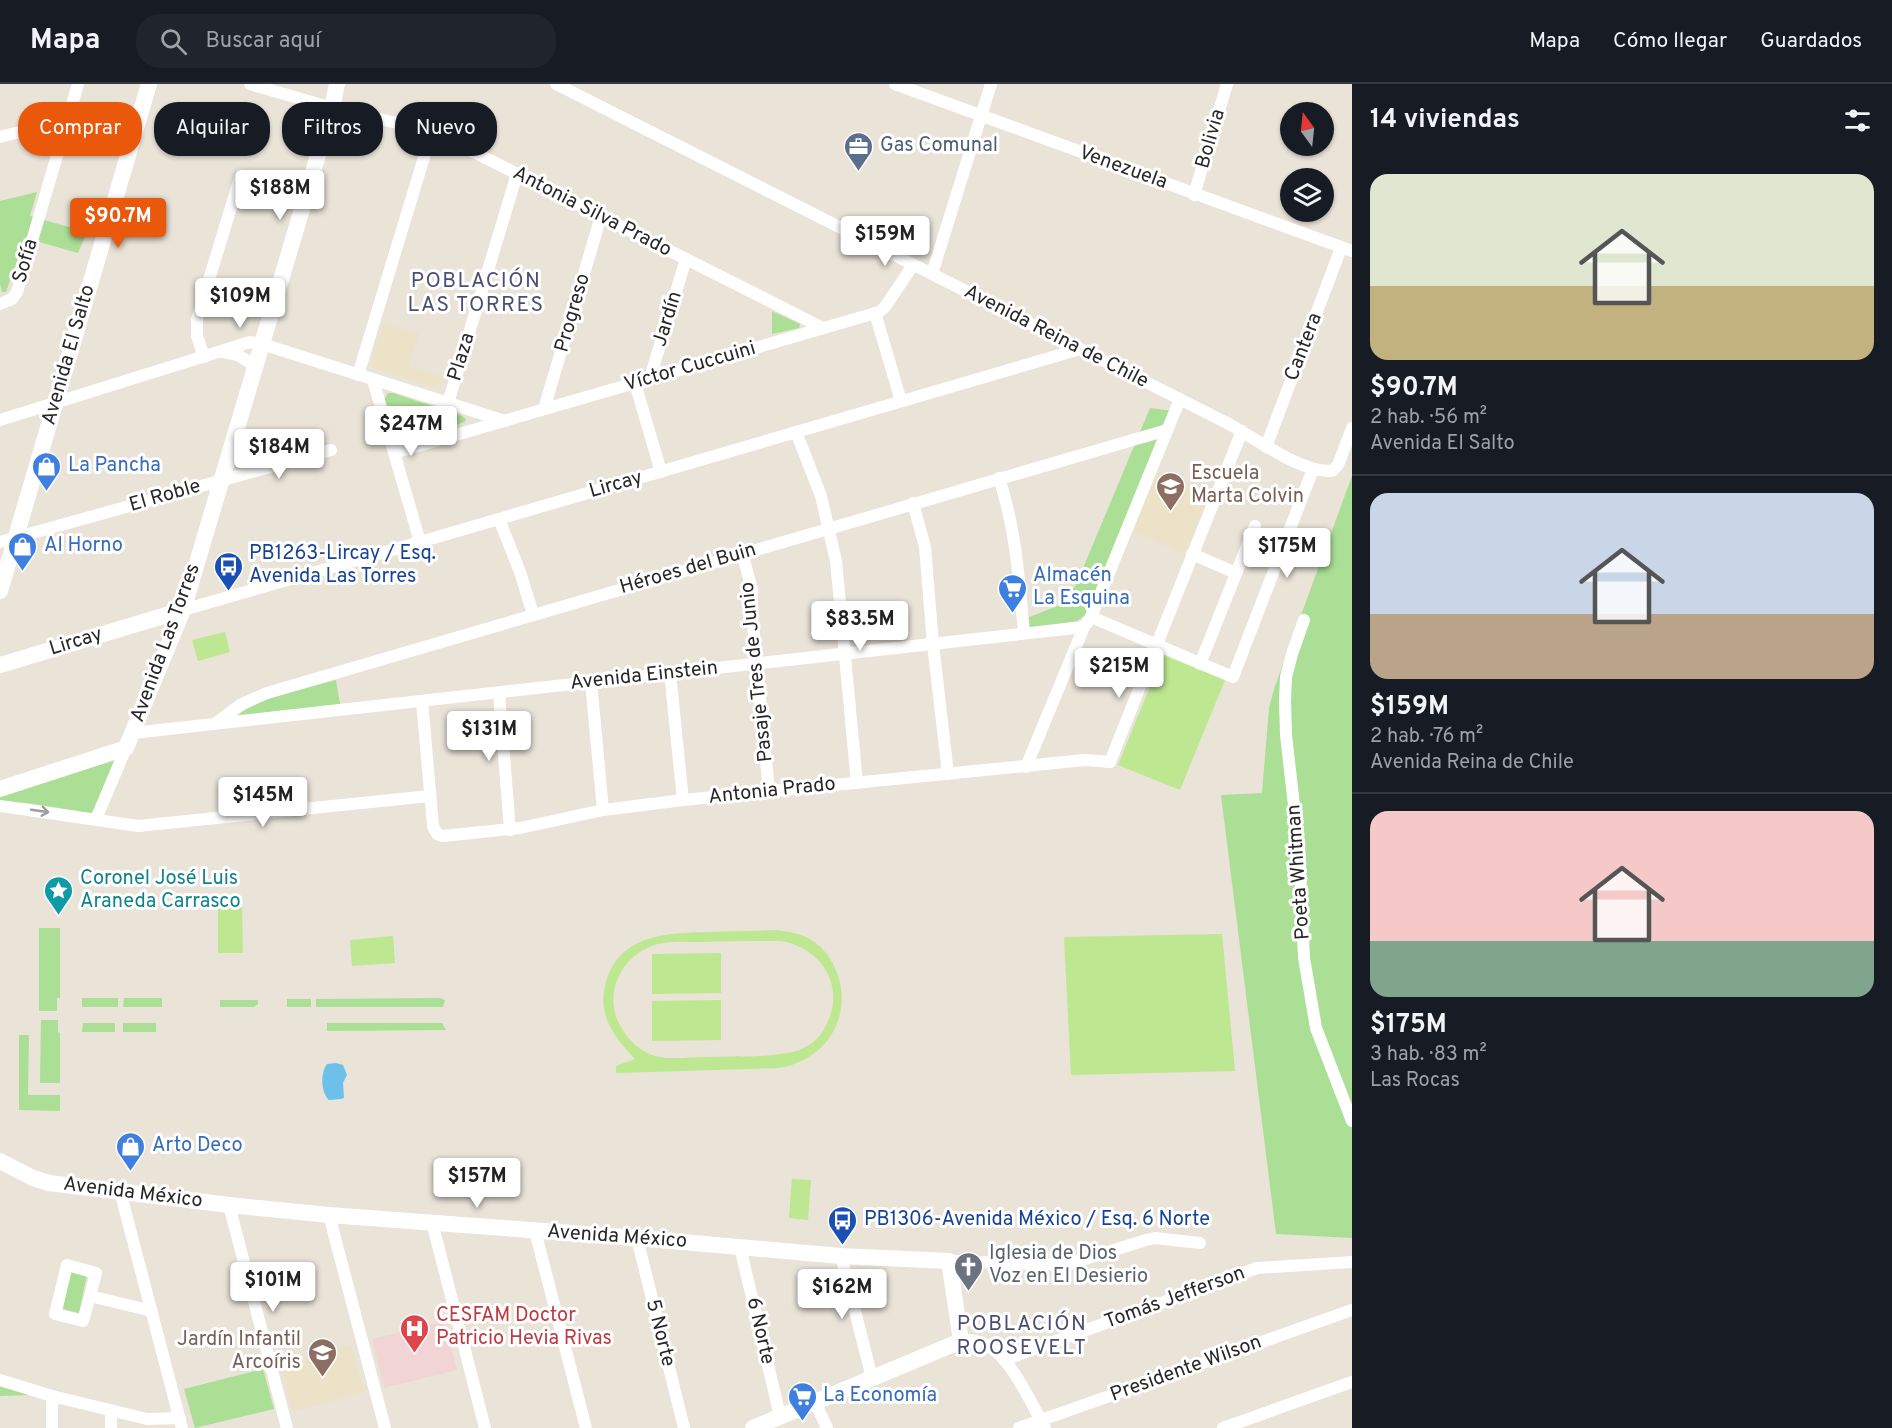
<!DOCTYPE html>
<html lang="es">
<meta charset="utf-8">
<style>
:root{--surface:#171b24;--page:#20242c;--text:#f1f3f6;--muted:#9ea1a6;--line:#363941;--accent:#ea580c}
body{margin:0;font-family:Overpass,sans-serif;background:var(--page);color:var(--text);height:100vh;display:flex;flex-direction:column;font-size:22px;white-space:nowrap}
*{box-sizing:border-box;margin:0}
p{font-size:20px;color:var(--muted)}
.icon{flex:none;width:33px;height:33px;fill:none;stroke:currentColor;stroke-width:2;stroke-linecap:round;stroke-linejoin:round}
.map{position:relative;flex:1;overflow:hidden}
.sheet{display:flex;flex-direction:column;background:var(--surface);width:540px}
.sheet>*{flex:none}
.banner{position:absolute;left:18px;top:18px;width:570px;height:54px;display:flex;gap:12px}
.needle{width:39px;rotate:345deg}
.controls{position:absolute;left:1280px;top:18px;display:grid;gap:12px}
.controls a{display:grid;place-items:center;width:54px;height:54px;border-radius:50%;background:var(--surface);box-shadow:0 2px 4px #0004;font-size:30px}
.price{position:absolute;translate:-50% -51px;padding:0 14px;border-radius:6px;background:#fff;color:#222;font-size:20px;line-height:39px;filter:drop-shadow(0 2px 3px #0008)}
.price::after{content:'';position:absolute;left:50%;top:36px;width:18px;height:14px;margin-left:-9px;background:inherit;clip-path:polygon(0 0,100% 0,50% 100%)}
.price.current{background:var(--accent);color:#fff}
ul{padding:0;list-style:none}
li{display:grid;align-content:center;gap:12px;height:318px;padding:0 18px}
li+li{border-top:2px solid var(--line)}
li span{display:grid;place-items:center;height:186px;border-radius:18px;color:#555}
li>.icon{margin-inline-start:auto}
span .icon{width:108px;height:108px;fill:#fffc;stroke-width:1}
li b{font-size:26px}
h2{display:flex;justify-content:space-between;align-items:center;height:72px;padding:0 18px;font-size:26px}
.pill{padding:0 21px;border-radius:24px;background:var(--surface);box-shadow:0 2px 4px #0004;font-size:21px;line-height:54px}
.pill.current{background:var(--accent);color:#fff}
header{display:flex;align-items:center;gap:36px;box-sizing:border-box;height:84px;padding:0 30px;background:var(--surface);border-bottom:2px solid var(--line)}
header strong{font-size:28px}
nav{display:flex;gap:33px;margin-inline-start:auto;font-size:21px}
.search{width:420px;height:54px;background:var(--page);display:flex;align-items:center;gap:15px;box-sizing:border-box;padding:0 21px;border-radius:24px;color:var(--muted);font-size:22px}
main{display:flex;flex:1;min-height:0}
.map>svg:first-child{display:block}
</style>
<header>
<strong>Mapa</strong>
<div class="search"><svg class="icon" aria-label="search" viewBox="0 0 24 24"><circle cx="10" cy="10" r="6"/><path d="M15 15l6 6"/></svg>Buscar aquí</div>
<nav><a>Mapa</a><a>Cómo llegar</a><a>Guardados</a></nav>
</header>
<main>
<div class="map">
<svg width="1352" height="1344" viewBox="0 0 1352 1344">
<rect width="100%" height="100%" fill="#e9e3d8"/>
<g fill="#ebe2c7">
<polygon points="384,239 419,250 409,282 442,293 439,301 433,303 373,284 372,279"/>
<polygon points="1157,387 1211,410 1184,470 1130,446"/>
<polygon points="351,1261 364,1308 292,1328 281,1280"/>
</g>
<polygon fill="#f1d5d5" points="445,1237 457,1286 384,1304 372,1255"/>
<g fill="#aadf95">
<polygon points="37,108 30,132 87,148 78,169 25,154 6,208 2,208 0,200 0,117"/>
<polygon points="772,227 800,240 799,244 772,250"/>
<polygon points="388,309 393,309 462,332 466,335 465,338 404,356 396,352 384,316"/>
<polygon points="1150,324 1173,327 1085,531 1077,537 1028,544 1027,534 1060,521 1076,501"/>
<polygon points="1352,392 1352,1154 1276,1150 1221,711 1262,709 1269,624 1275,602"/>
<polygon points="336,596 340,620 237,632 256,618"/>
<polygon points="115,676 94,727 90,729 28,719 0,718 0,708"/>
<polygon points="39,844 60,844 60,914 57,914 57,927 39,927"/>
<rect x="82" y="914" width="36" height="9"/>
<polygon points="124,914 162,914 162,923 123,923"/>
<polygon points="440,914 445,916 443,923 316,923 316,915"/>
<rect x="287" y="915" width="24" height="8"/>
<polygon points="220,916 258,916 258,920 254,923 220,923"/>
<polygon points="41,936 58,936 58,948 60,949 60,999 40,999"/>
<polygon points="83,939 115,939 115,948 82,948"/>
<rect x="123" y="939" width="33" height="9"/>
<polygon points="327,939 442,939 446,946 327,947"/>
<polygon points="19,951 29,951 28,1011 60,1011 60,1027 19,1026"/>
<polygon points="71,1187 87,1190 79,1229 63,1225"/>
<polygon points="263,1285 274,1325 195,1344 184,1305"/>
<polygon points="0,1302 33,1311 0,1312"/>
</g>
<g fill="#bde791" fill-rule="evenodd">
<polygon points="225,548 230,568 198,577 192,556"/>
<polygon points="1163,571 1225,596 1180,706 1118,681"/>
<polygon points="242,823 243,869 218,869 218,824"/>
<path d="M774,846C786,847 799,849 810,855C825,864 834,878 839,895C851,939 821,979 777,984L616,989V982L635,975C615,954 598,933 605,902C617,850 666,849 710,848C731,847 753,847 774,846ZM781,857C819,863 845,899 828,937C824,947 818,956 809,961C802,965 795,968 787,969C761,974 732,972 705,973C690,973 670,976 655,972C641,968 628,956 621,943C613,931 611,913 616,899C621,884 633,870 649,863C665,856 685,858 703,858C729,857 755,857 781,857Z"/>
<polygon points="1222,850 1235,987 1071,991 1064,853"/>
<polygon points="393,852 395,879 352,882 350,856"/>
<polygon points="721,869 721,909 652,910 652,870"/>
<polygon points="721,916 721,956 652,957 652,917"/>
<polygon points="792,1095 811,1096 808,1136 789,1134"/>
</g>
<path fill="#6cc1ea" d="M336,979L343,981L347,991L343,999L344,1014L341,1015L329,1016C321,1008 320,990 327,980Z"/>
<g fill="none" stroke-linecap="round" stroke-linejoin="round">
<g stroke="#fff" stroke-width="12">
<polyline points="250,0 332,24 432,47 823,244"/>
<path d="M556,0L1227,339C1255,354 1301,389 1332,387L1338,381L1352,344"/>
<polyline points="895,0 1352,167"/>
<polyline points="0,53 67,36"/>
<polyline points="1194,111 1227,0"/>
<polyline points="932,190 991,0"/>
<polyline points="0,220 12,215 17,208 78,0"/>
<polyline points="875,229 901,317"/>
<polyline points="223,268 238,271 255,282"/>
<polyline points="204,273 197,252 197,235 239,97 243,92 249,92 307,109"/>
<polyline points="358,291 432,47"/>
<polyline points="650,294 686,175"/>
<polyline points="373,296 420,458"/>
<polyline points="635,299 661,388"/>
<polyline points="448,319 517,90"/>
<polyline points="544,325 601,132"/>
<polyline points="0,336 250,258 262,260 505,337"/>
<polyline points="796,348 821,412 836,477 857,699"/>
<polyline points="1266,363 1341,164"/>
<polyline points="394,369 879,228 885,223 913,181"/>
<path d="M999,394C1016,446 1019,495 1024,549"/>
<polyline points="913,419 925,463 933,560 948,690"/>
<polyline points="499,435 520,488 533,530"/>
<polyline points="0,458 331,366"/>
<polyline points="742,469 752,505 752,530 769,708"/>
<polyline points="1192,470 1236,489"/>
<polyline points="183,526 420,458 1080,265"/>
<polyline points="1091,533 1233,593 1313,385"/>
<polyline points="1304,536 1292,570 1286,593 1285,617 1286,651 1299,765 1304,874 1316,944 1352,1037"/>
<polyline points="1200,580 1255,442"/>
<polyline points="670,589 683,716"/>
<polyline points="591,598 603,726"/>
<polyline points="499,609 510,746"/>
<polyline points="422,617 433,742 437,750 443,752 520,744 603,726 683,716 1085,676 1110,678 1242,347"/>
<polyline points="216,639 240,621 267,609 1167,346"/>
<polyline points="133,649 1084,543"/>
<polyline points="1026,683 1084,543 1091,533 1180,315"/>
<polyline points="0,722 138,742 430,712"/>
<polyline points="96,735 126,664"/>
<polyline points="120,1107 182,1344"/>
<polyline points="229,1121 287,1344"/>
<polyline points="329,1131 385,1344"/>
<polyline points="432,1138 485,1344"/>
<polyline points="535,1147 586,1344"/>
<polyline points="637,1154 684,1344"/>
<polyline points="740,1163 780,1332"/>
<polyline points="841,1172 872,1294"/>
<polyline points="949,1177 1066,1181 1146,1156 1155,1154 1200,1159"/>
<polyline points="90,1212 83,1237 55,1230 67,1181 96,1189 90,1212 152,1227"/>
<path d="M961,1257C1003,1248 1028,1315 1045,1344"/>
<polyline points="1004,1276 1257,1184 1352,1178"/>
<polyline points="0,1296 52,1312 147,1335 180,1334"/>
<polyline points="815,1318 827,1344"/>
<polyline points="52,1344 52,1312"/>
<polyline points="111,1344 111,1327"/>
<polyline points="1019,1344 1352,1226"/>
<polyline points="1223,1344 1352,1298"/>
</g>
<g stroke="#fff" stroke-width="16">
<polyline points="0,507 149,0"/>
<polyline points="0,581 183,526"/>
<polyline points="0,705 126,664 183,526 332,24 337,0"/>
<polyline points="0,1077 33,1094 49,1099 229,1121 329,1131 637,1154 841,1172 949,1177 961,1257 753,1344"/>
</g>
</g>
<defs><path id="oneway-shaft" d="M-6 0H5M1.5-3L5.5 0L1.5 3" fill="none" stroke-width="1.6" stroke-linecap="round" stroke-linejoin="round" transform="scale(1.5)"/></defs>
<use stroke="#9e9e9e" href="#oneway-shaft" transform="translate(40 727) rotate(8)"/>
<defs>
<symbol id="office-pin" viewBox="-11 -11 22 30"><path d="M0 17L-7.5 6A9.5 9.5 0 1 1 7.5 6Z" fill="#5c6f8a" stroke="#fff"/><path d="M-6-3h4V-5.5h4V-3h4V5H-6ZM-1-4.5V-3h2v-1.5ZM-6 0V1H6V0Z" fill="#fff"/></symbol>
<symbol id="shop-pin" viewBox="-11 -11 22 30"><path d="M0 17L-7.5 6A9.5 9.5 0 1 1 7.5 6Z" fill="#3f7fe0" stroke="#fff"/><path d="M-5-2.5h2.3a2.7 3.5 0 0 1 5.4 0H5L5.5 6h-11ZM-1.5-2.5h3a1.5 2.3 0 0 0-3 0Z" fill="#fff"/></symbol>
<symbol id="school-pin" viewBox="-11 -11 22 30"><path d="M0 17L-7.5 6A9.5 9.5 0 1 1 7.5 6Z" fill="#8d6e63" stroke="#fff"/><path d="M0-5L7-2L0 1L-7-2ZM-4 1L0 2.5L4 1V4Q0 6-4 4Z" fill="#fff"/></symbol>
<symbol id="bus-pin" viewBox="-11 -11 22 30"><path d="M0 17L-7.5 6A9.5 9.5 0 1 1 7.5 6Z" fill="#1a4fb4" stroke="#fff"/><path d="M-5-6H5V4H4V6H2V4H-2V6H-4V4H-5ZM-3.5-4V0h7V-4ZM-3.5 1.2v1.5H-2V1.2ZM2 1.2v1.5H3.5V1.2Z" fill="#fff"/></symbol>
<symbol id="supermarket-pin" viewBox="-11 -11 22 30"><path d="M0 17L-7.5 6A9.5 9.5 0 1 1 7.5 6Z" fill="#3f7fe0" stroke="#fff"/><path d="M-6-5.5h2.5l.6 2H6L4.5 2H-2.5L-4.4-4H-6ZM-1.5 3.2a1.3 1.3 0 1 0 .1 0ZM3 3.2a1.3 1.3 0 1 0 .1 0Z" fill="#fff"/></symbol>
<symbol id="sight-pin" viewBox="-11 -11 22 30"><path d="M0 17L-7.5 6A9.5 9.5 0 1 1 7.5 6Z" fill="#0f9aa8" stroke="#fff"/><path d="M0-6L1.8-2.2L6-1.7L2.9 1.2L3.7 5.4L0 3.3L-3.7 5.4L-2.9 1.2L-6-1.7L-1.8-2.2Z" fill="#fff"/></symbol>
<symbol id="church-pin" viewBox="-11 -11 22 30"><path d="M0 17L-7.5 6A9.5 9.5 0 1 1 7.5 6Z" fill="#6b7280" stroke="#fff"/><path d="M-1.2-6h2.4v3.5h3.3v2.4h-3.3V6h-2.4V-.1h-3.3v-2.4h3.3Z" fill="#fff"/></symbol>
<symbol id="hospital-pin" viewBox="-11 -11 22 30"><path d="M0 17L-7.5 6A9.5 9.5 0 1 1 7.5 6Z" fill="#e0444e" stroke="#fff"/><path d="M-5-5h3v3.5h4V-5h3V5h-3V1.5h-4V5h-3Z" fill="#fff"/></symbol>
</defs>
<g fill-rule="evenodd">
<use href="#office-pin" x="842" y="46" width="33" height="45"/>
<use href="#shop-pin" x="30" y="366" width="33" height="45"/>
<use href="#school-pin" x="1154" y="386" width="33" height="45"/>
<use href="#shop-pin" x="6" y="446" width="33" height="45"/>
<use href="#bus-pin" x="212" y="466" width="33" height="45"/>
<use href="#supermarket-pin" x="996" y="488" width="33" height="45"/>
<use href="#sight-pin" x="42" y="790" width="33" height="45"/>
<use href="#shop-pin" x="114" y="1046" width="33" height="45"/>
<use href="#bus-pin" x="826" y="1120" width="33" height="45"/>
<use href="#church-pin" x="952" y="1166" width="33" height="45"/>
<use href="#hospital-pin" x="398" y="1228" width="33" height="45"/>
<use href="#school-pin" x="306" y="1252" width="33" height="45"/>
<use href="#supermarket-pin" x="786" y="1296" width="33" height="45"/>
</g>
<g text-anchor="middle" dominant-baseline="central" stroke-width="6" stroke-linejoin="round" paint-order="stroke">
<g font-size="20" fill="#272727" stroke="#fff">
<text transform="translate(1211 55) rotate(-74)">Bolivia</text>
<text transform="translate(1123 84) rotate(20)">Venezuela</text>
<text transform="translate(592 128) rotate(27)">Antonia Silva Prado</text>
<text transform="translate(26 177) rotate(-74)">Sofía</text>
<text transform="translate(573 229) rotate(-74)">Progreso</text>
<text transform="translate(668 235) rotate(-73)">Jardín</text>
<text transform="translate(1056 253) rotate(27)">Avenida Reina de Chile</text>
<text transform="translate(1304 263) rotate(-69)">Cantera</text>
<text transform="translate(69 271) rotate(-74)">Avenida El Salto</text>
<text transform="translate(462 273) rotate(-73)">Plaza</text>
<text transform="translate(690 283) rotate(-16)">Víctor Cuccuini</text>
<text transform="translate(616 401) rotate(-16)">Lircay</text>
<text transform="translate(165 412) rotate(-16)">El Roble</text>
<text transform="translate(688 485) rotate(-16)">Héroes del Buin</text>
<text transform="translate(76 558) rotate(-17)">Lircay</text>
<text transform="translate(166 559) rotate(-70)">Avenida Las Torres</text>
<text transform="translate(757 588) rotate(-96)">Pasaje Tres de Junio</text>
<text transform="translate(644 592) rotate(-6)">Avenida Einstein</text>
<text transform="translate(772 707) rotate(-6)">Antonia Prado</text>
<text transform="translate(1299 788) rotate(-94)">Poeta Whitman</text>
<text transform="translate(133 1109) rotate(7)">Avenida México</text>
<text transform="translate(617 1153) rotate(4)">Avenida México</text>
<text transform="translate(1175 1214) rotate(-20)">Tomás Jefferson</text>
<text transform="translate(760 1247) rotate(77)">6 Norte</text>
<text transform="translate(660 1249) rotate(76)">5 Norte</text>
<text transform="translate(1186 1285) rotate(-20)">Presidente Wilson</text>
</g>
<g font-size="20" fill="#4e5e75" stroke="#fff" text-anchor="start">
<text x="880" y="62">Gas Comunal</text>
</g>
<g font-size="20" fill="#366cbe" stroke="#fff" text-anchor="start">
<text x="68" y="382">La Pancha</text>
<text x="44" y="462">Al Horno</text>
<text x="1033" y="492">Almacén<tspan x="1033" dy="23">La Esquina</tspan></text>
<text x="152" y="1062">Arto Deco</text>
<text x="823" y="1312">La Economía</text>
</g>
<g font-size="20" fill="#785e54" stroke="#fff" text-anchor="start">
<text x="1191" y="390">Escuela<tspan x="1191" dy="23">Marta Colvin</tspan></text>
<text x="301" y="1256" text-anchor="end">Jardín Infantil<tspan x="301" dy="23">Arcoíris</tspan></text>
</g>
<g font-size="20" fill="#164399" stroke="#fff" text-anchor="start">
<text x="249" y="470">PB1263-Lircay / Esq.<tspan x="249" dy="23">Avenida Las Torres</tspan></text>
<text x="864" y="1136">PB1306-Avenida México / Esq. 6 Norte</text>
</g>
<g font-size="20" fill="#0d838f" stroke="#fff" text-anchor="start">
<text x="80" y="795">Coronel José Luis<tspan x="80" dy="23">Araneda Carrasco</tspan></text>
</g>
<g font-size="20" fill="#5b616d" stroke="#fff" text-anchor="start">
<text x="989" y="1170">Iglesia de Dios<tspan x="989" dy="23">Voz en El Desierio</tspan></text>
</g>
<g font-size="20" fill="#be3a42" stroke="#fff" text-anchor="start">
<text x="436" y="1232">CESFAM Doctor<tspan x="436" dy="23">Patricio Hevia Rivas</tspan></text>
</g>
<g font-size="21" letter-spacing="1.5" fill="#494e76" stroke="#fff">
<text x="476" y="197">POBLACIÓN<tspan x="476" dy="24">LAS TORRES</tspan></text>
<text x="1022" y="1240">POBLACIÓN<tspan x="1022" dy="24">ROOSEVELT</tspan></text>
</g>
</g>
</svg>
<div class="controls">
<a><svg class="needle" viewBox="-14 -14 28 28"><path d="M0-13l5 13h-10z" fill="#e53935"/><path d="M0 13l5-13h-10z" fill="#9ea1a6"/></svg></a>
<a><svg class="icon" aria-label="layers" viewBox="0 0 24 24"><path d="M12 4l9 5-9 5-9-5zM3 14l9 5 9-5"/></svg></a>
</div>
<b class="price" style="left:280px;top:137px">$188M</b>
<b class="price current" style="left:118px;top:165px">$90.7M</b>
<b class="price" style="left:885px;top:183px">$159M</b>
<b class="price" style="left:240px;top:245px">$109M</b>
<b class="price" style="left:411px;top:373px">$247M</b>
<b class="price" style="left:279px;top:396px">$184M</b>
<b class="price" style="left:1287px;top:495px">$175M</b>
<b class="price" style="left:860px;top:568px">$83.5M</b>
<b class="price" style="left:1119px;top:615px">$215M</b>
<b class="price" style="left:489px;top:678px">$131M</b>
<b class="price" style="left:263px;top:744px">$145M</b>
<b class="price" style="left:477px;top:1125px">$157M</b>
<b class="price" style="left:273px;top:1229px">$101M</b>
<b class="price" style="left:842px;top:1236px">$162M</b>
<div class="banner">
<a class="pill current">Comprar</a>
<a class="pill">Alquilar</a>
<a class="pill">Filtros</a>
<a class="pill">Nuevo</a>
</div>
</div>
<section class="sheet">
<h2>14 viviendas<svg class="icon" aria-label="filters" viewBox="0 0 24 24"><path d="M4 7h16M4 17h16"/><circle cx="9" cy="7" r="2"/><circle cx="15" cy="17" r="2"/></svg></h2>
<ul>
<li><span style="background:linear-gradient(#dfe7d0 60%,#c2b280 0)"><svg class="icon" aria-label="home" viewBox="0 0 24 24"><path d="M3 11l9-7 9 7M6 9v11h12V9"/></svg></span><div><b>$90.7M</b><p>2 hab. · 56 m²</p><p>Avenida El Salto</p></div></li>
<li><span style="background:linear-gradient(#c9d6e8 65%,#b9a48a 0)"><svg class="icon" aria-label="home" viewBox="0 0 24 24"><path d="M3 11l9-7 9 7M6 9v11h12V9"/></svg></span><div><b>$159M</b><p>2 hab. · 76 m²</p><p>Avenida Reina de Chile</p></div></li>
<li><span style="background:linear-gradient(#f6c9c9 70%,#7fa58c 0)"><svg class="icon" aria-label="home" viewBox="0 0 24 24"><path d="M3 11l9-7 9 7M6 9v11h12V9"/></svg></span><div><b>$175M</b><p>3 hab. · 83 m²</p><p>Las Rocas</p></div></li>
</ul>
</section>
</main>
